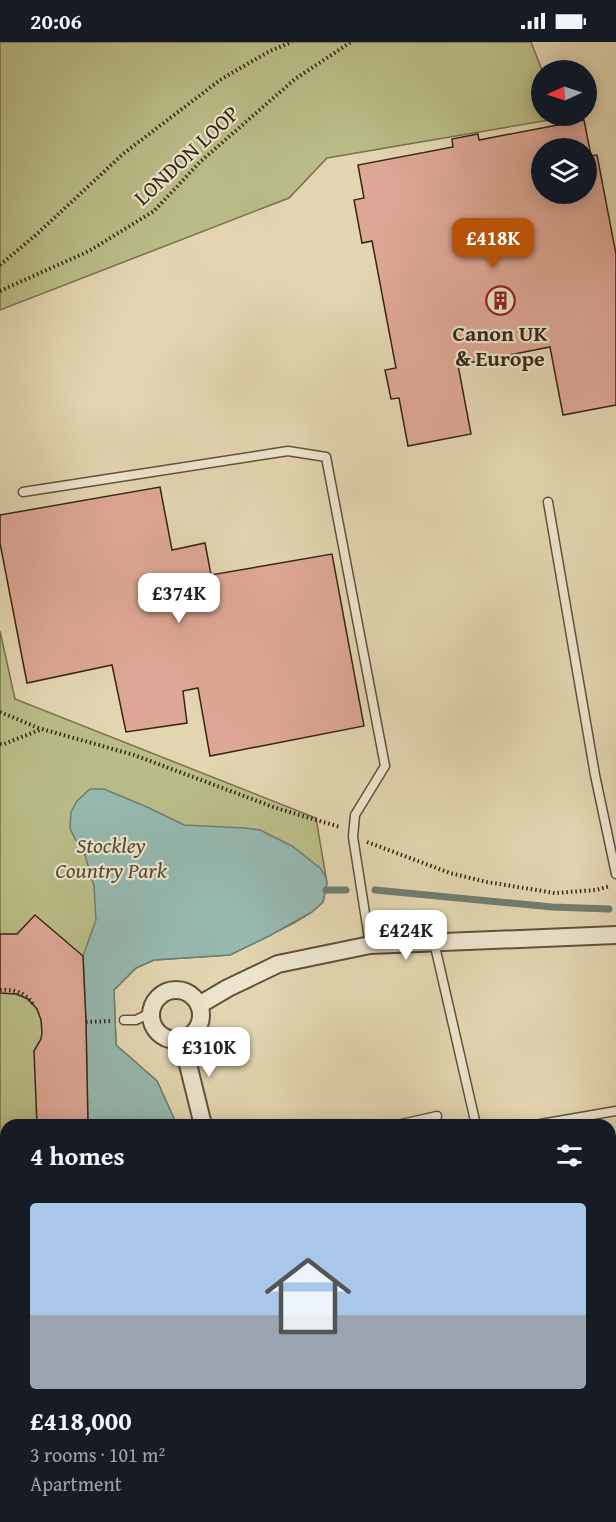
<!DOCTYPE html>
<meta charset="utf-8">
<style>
:root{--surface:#171b24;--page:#242831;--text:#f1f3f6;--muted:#9ea1a6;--line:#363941;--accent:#b45309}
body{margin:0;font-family:"Gentium Book Plus",serif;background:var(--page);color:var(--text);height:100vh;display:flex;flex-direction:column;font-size:22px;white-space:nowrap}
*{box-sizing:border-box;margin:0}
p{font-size:20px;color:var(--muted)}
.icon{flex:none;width:33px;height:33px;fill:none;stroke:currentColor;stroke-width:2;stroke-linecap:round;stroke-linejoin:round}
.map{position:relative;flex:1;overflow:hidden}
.details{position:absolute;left:0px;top:1077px;width:616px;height:404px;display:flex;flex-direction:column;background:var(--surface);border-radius:18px 18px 0 0;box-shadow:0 3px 15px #0003}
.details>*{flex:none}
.needle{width:39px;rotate:267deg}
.tools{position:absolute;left:531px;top:18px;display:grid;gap:12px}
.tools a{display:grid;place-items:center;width:66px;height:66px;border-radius:50%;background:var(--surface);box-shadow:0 3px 15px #0003;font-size:30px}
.price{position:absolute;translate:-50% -51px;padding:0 14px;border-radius:12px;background:#fff;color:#222;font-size:20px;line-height:39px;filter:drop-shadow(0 2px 3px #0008)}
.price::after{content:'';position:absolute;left:50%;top:36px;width:18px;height:14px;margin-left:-9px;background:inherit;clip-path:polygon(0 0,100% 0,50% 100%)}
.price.on{background:var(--accent);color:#fff}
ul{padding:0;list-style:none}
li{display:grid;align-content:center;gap:12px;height:318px;padding:0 30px}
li+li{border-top:2px solid var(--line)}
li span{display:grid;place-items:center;height:186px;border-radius:6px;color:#555}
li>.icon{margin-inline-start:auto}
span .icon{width:108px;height:108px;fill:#fffc;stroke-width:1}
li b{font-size:26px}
h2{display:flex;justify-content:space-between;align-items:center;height:72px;padding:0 30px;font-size:26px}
.status{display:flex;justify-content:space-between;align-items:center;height:42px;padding:0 30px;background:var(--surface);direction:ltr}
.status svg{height:16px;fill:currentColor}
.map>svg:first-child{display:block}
</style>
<div class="status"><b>20:06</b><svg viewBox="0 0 49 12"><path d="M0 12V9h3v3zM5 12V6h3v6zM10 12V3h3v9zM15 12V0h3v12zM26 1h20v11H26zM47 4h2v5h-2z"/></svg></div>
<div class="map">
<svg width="616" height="1480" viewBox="0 0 616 1480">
<rect width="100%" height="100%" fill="#e2d5b0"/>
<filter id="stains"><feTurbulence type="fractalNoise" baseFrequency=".00333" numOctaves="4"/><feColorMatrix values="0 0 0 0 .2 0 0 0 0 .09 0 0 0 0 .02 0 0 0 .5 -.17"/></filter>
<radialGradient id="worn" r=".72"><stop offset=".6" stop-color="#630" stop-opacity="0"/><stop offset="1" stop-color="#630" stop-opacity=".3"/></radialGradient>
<g fill="#b9bc87" stroke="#78714e" stroke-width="1.5">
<polygon points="0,0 531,0 542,28 542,74 560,74 561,76 327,116 289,156 0,268"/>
<polygon points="0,589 15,657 316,776 327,841 323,860 312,870 294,881 230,913 154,918 136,926 114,948 116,1003 157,1039 177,1083 6,1083 6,1474 214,1475 211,1480 0,1480"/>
</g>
<g fill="#95b8af" stroke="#6f7e71" stroke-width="1.5">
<polygon points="90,747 104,747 147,765 184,783 245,786 260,788 292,804 320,826 325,833 327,841 323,860 312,870 269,894 230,913 154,918 136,926 114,948 116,1003 157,1039 177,1083 88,1083 86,980 83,914 96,878 94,844 83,806 75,797 70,786 71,770 77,759"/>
<polygon points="6,1289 6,1474 164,1475 160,1480 0,1480 0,1290"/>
<polygon points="616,1297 616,1399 611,1399 611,1298"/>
</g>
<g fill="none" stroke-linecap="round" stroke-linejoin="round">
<g stroke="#6f7e71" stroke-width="7">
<polyline points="326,848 346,848"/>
<polyline points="375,848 552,865 609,867"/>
</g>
</g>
<g fill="#dea795" stroke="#362614" stroke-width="1.5" fill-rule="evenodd">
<path d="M584,78L591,114L597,113L616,212V363L563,373L550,305L458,323L471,392L408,404L399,356L391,357L385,328L396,326L372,199L362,201L354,158L364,156L358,123L453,105L452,97L478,92L479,98ZM542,106H586V152H542Z"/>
<polygon points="160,445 172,508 205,501 211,533 332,512 364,684 210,714 198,646 183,649 187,681 126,690 112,623 27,641 0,501 0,473"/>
<polygon points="35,873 83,914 86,980 88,1083 37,1083 34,1009 41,997 42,990 41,978 37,967 28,957 16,952 0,951 0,892 17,892"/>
<polygon points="616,1106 616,1271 610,1272 610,1107"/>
</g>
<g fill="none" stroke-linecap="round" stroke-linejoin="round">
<defs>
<g id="service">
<polyline points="23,450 288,409 326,415 385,724 355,773 353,795 370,903"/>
<polyline points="548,460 595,733 616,832"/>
<polyline points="434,900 476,1083"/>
<polyline points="124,978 136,978 150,971"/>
<polyline points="397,1083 437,1074"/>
<polyline points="535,1083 616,1069"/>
<polyline points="553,1474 555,1480"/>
</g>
<g id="minor">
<circle cx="176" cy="973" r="25"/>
<polyline points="199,963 228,946 278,922 370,903 616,893"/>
<polyline points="182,998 203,1083"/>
<polyline points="610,1460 616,1460"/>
<path d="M295,1474C305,1478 313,1477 323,1474"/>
<polyline points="237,1480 242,1474"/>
</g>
</defs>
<use href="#service" stroke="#61523b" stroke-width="11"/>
<use href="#minor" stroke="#61523b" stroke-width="20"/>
<g stroke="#362614" stroke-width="4" stroke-dasharray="1.5 3" stroke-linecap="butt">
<polyline points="0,223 37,192 123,112 220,38 270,9 292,0"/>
<polyline points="0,249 89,209 154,169 200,120 295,37 351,0"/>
<polyline points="0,670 41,687"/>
<polyline points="0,702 4,702 42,687 134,713 276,766 340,785"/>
<polyline points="367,800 450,831 487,840 555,851 596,848 610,844"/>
<path d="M0,948C14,947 25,950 33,962"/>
<polyline points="86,980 112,979"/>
<polyline points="610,1290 616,1290"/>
</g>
<use href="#service" stroke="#ece4cc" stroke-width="8"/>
<use href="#minor" stroke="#ece4cc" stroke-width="16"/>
</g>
<defs>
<symbol id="building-ring" viewBox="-11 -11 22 22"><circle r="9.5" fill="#ece4cc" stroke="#8f2418" stroke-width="1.5"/><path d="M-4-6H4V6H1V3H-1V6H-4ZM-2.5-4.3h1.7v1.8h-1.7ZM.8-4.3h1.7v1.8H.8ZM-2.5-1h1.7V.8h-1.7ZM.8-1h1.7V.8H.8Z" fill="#8f2418"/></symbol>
</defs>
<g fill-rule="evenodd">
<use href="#building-ring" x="484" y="242" width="33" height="33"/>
</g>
<g text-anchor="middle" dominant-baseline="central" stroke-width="4.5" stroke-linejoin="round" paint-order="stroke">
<g font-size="22" fill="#362614" stroke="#ece4cc">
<text transform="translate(186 113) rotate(-43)">LONDON LOOP</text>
</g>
<g font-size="22" font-weight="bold" fill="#362614" stroke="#ece4cc">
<text x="500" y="291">Canon UK<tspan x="500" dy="25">&amp; Europe</tspan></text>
</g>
<g font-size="22" font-style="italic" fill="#574c31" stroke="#ece4cc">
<text x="111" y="803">Stockley<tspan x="111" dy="25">Country Park</tspan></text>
</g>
</g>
<rect width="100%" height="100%" filter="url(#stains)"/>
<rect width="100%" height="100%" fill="url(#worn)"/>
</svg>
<div class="tools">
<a><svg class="needle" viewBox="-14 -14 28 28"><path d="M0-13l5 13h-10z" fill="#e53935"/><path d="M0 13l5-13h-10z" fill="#9ea1a6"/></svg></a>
<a><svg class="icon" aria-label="layers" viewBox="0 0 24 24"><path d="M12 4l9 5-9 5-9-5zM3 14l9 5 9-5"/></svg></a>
</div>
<b class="price on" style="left:493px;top:227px">£418K</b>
<b class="price" style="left:179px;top:582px">£374K</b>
<b class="price" style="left:406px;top:919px">£424K</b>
<b class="price" style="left:209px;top:1036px">£310K</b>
<section class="details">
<h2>4 homes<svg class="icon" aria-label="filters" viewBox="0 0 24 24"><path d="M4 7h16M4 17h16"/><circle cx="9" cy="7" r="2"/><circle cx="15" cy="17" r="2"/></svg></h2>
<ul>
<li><span style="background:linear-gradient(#a9c7e8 60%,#9aa5b1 0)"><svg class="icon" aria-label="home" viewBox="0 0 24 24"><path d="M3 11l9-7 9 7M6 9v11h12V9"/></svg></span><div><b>£418,000</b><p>3 rooms · 101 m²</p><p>Apartment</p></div></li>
</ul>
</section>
</div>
